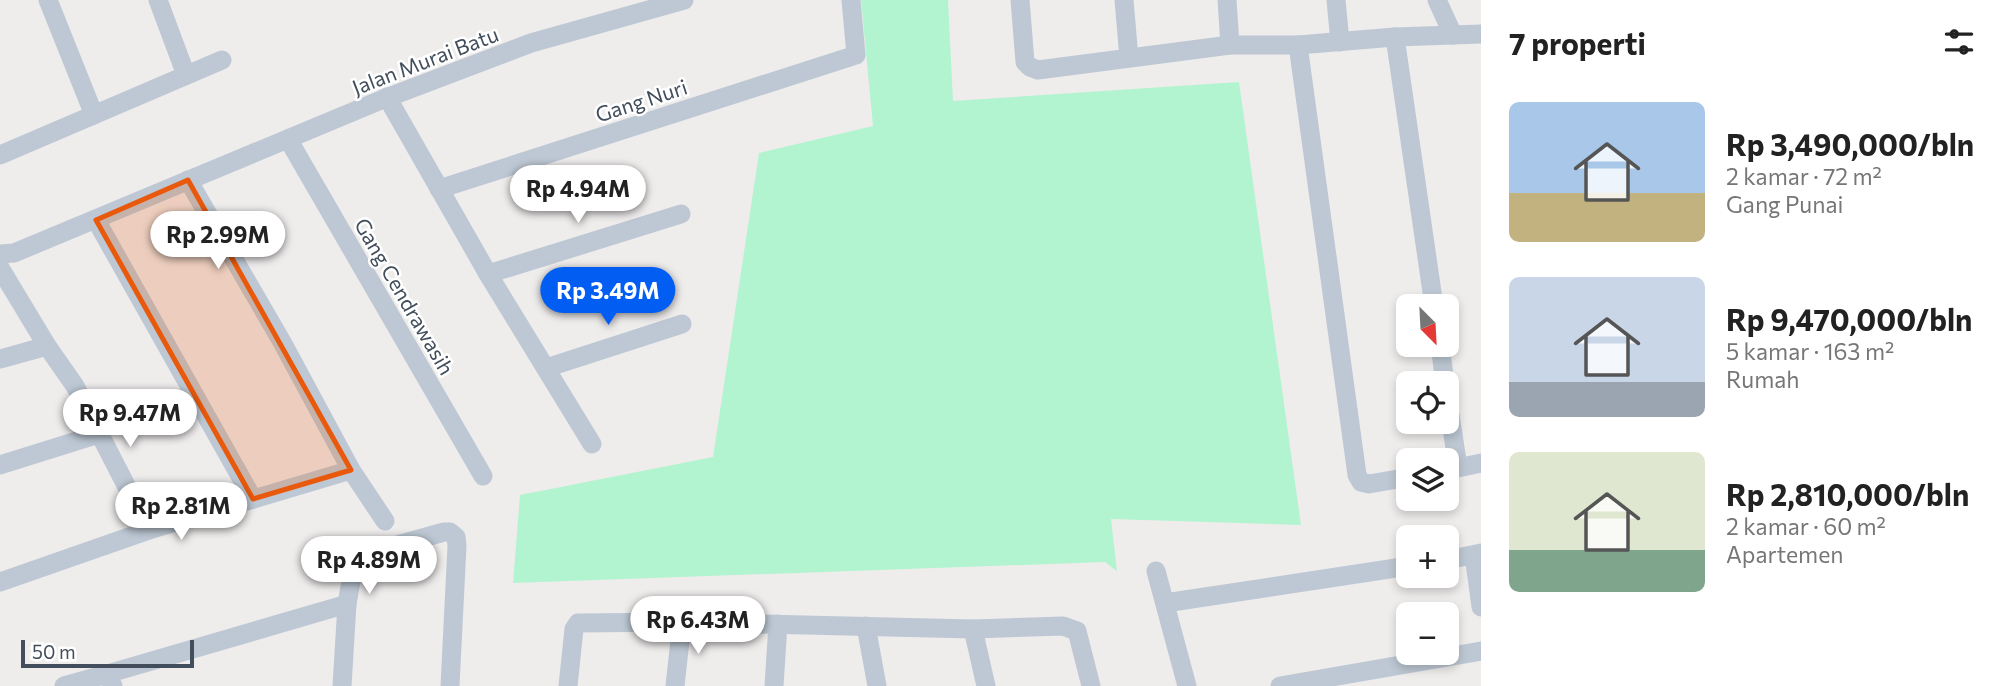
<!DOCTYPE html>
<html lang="id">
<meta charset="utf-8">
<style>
:root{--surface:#fff;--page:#f2f2f2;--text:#222;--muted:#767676;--accent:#025ef3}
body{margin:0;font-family:Commissioner,sans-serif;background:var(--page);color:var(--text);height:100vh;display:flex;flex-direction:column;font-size:26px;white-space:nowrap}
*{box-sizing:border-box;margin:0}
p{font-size:23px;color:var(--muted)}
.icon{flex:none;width:38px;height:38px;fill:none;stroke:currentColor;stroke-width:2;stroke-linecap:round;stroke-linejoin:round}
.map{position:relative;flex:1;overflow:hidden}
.panel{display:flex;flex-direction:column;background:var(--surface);width:525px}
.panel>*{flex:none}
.needle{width:46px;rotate:156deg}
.buttons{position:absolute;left:1396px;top:294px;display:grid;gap:14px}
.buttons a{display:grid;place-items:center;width:63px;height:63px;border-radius:10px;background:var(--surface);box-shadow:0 4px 10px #0003;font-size:35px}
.scale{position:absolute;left:21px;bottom:18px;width:173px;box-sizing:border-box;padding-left:7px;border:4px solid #424e5c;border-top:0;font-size:19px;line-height:24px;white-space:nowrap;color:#424e5c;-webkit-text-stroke:5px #fff;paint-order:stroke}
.price{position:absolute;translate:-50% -60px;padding:0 16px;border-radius:24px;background:#fff;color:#222;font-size:23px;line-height:46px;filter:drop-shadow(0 2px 4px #0008)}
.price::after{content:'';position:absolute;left:50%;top:42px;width:21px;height:16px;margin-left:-10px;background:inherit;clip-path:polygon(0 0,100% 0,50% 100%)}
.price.selected{background:var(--accent);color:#fff}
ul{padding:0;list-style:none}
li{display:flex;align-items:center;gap:21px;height:175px;padding:0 28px}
li span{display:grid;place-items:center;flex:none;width:196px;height:140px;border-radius:10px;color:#555}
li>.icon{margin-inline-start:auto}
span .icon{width:84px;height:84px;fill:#fffc;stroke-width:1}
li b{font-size:30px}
h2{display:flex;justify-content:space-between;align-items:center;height:84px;padding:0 28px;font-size:30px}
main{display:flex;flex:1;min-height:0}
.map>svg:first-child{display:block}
</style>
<main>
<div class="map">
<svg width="1481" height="686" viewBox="0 0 1481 686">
<rect width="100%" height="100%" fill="#efecec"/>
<polygon fill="#b3f4d0" points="861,0 948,0 953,101 1239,82 1301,525 1111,519 1117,571 1105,562 513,583 520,495 713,457 759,153 873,126"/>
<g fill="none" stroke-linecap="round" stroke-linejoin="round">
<g stroke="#bdc8d4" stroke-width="19">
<polyline points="48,0 94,115"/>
<polyline points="158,0 186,75"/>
<polyline points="1020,0 1025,62 1030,67 1038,70 1230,45 1298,45 1395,37 1481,34"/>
<polyline points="1124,0 1129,58"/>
<polyline points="1227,0 1230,45"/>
<polyline points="1336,0 1340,42"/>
<polyline points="1437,0 1453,35"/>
<polyline points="1395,37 1434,306"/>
<polyline points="1298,45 1357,475 1361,482 1369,484 1409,477"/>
<polyline points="387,97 488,274 592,444"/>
<polyline points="288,139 483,476"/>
<polyline points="0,155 222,60"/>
<polyline points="188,180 282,342 351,470 385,521"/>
<polyline points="439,189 856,55 851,0"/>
<polyline points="96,220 253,499"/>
<polyline points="0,254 14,253 381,100 531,43 684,0"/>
<polyline points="0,268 47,346 75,386 149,530"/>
<polyline points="488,274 681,214"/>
<polyline points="1440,345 1445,383"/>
<polyline points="0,359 47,346"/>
<polyline points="546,368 682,324"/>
<polyline points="1447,396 1458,467"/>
<polyline points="0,465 99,434"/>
<polyline points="1448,470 1481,463"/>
<polyline points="1474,555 1481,607"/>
<polyline points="1447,560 1481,553"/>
<polyline points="1156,571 1187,686"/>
<polyline points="0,582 149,530 351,470"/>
<polyline points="1165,603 1409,566"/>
<polyline points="866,626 877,686"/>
<polyline points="973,629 986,686"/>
<polyline points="64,686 107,674"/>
<polyline points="113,686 107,674 347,604"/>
<polyline points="342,686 347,604 354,564 362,555 444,532 450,532 456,537 457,546 450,686"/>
<polyline points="568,686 574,629 578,623 682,622 973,629 1063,626 1077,631 1091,686"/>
<polyline points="675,686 682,622"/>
<polyline points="774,686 778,624"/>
<polyline points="1280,686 1481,651"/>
</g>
</g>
<path fill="#e8590c" fill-opacity="0.2" stroke="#e8590c" stroke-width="5" stroke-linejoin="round" d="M188,180L351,470L253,499L96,220Z"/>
<g text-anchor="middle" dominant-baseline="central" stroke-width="5" stroke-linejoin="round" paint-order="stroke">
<g font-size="21" fill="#424e5c" stroke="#fff">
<text transform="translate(425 60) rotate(-21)">Jalan Murai Batu</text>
<text transform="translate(641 100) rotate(-18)">Gang Nuri</text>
<text transform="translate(405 296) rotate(60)">Gang Cendrawasih</text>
</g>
</g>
</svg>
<div class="buttons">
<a><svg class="needle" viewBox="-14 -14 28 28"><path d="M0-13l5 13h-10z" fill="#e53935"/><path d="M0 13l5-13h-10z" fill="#767676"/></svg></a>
<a><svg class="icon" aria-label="locate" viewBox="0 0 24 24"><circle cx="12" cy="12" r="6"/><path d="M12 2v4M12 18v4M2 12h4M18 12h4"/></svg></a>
<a><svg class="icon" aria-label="layers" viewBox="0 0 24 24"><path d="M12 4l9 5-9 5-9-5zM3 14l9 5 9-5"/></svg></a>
<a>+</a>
<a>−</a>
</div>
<div class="scale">50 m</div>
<b class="price" style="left:578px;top:225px">Rp 4.94M</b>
<b class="price" style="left:218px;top:271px">Rp 2.99M</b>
<b class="price selected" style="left:608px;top:327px">Rp 3.49M</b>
<b class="price" style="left:130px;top:449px">Rp 9.47M</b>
<b class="price" style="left:181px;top:542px">Rp 2.81M</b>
<b class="price" style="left:369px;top:596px">Rp 4.89M</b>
<b class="price" style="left:698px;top:656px">Rp 6.43M</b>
</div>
<section class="panel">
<h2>7 properti<svg class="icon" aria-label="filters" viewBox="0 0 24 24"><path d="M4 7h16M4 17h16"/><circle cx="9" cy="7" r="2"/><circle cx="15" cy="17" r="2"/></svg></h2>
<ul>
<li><span style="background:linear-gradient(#a9c7e8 65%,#c2b280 0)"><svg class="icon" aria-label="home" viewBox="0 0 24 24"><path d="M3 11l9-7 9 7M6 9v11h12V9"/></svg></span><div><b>Rp 3,490,000/bln</b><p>2 kamar · 72 m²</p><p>Gang Punai</p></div></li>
<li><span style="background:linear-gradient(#c9d6e8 75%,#9aa5b1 0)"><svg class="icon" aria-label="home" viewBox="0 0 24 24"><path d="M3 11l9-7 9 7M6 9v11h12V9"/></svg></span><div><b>Rp 9,470,000/bln</b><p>5 kamar · 163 m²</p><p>Rumah</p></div></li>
<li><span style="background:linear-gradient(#dfe7d0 70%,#7fa58c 0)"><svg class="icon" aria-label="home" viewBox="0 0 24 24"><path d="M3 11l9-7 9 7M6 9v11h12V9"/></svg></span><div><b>Rp 2,810,000/bln</b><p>2 kamar · 60 m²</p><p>Apartemen</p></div></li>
</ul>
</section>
</main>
